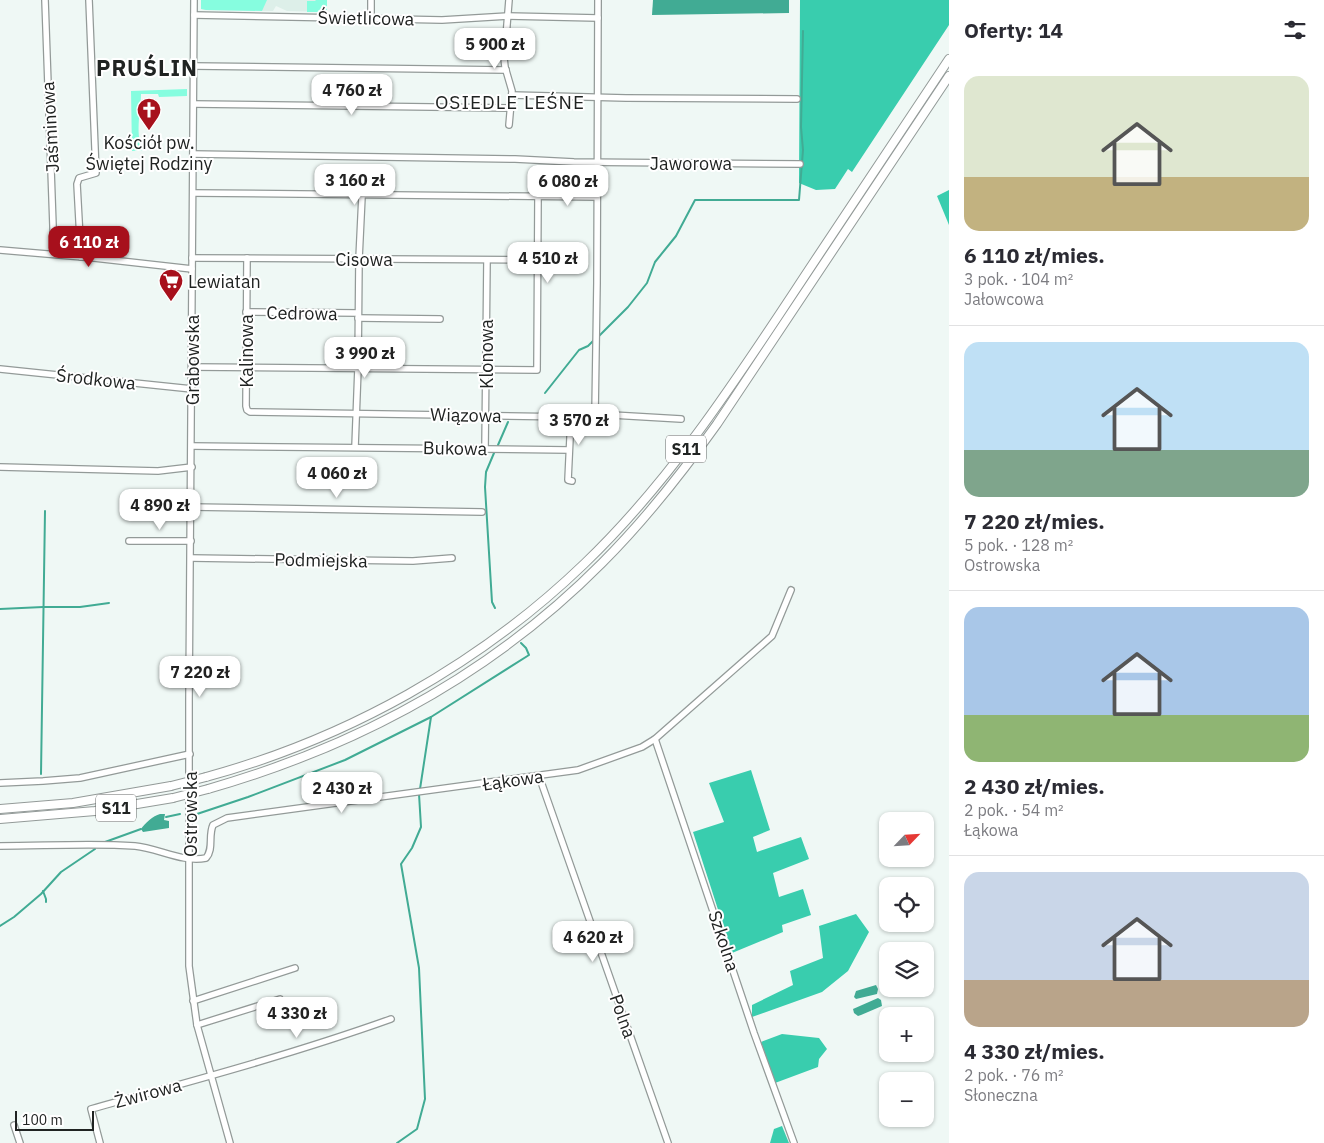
<!DOCTYPE html>
<html lang="pl">
<meta charset="utf-8">
<style>
:root{--surface:#fff;--page:#f2f2f3;--text:#2b2b33;--muted:#7c7c81;--line:#e1e1e2;--accent:#a7101c}
body{margin:0;font-family:"IBM Plex Sans",sans-serif;background:var(--page);color:var(--text);height:100vh;display:flex;flex-direction:column;font-size:19px;white-space:nowrap}
*{box-sizing:border-box;margin:0}
p{font-size:16px;color:var(--muted)}
.icon{flex:none;width:28px;height:28px;fill:none;stroke:currentColor;stroke-width:2;stroke-linecap:round;stroke-linejoin:round}
.map{position:relative;flex:1;overflow:hidden}
.side{display:flex;flex-direction:column;background:var(--surface);width:375px}
.side>*{flex:none}
.needle{width:32px;rotate:65deg}
.tools{position:absolute;left:879px;top:812px;display:grid;gap:10px}
.tools a{display:grid;place-items:center;width:55px;height:55px;border-radius:10px;background:var(--surface);box-shadow:0 1px 4px #0004;font-size:25px}
.scale{position:absolute;left:15px;bottom:12px;width:79px;box-sizing:border-box;padding-left:5px;border:2px solid #202322;border-top:0;font-size:14px;line-height:18px;white-space:nowrap;color:#202322;-webkit-text-stroke:4px #fff;paint-order:stroke}
.price{position:absolute;translate:-50% -42px;padding:0 11px;border-radius:10px;background:#fff;color:#222;font-size:16px;line-height:32px;filter:drop-shadow(0 1px 2px #0008)}
.price::after{content:'';position:absolute;left:50%;top:30px;width:15px;height:11px;margin-left:-8px;background:inherit;clip-path:polygon(0 0,100% 0,50% 100%)}
.price.on{background:var(--accent);color:#fff}
ul{padding:0;list-style:none}
li{display:grid;align-content:center;gap:10px;height:265px;padding:0 15px}
li+li{border-top:1px solid var(--line)}
li span{display:grid;place-items:center;height:155px;border-radius:15px;color:#555}
li>.icon{margin-inline-start:auto}
span .icon{width:90px;height:90px;fill:#fffc;stroke-width:1}
li b{font-size:21px}
h2{display:flex;justify-content:space-between;align-items:center;height:60px;padding:0 15px;font-size:21px}
main{display:flex;flex:1;min-height:0}
.map>svg:first-child{display:block}
</style>
<main>
<div class="map">
<svg width="949" height="1143" viewBox="0 0 949 1143">
<rect width="100%" height="100%" fill="#eff8f5"/>
<polygon fill="#ddefe9" points="201,0 327,0 327,12 287,11 276,6 273,11 206,10 201,9"/>
<g fill="#86fddf">
<polygon points="201,0 267,0 262,11 206,10 201,9"/>
<polygon points="316,0 327,0 327,12 307,12 307,1 315,1"/>
<path d="M187,89V96L159,97L158,94H141C141,108 134,139 144,150L132,151L131,91Z"/>
</g>
<g fill="#39cdae">
<polygon points="800,0 949,0 949,25 852,172 848,169 835,189 816,190 799,183"/>
<polygon points="949,190 949,225 937,196"/>
<polygon points="751,770 770,830 753,837 757,852 801,837 809,859 773,873 779,897 803,889 811,915 782,925 783,932 732,953 693,832 724,822 709,783"/>
<polygon points="856,914 869,932 848,971 822,992 752,1017 752,1005 793,985 790,971 823,958 819,926"/>
<polygon points="782,1034 819,1038 827,1049 819,1059 818,1067 775,1083 761,1042"/>
<polygon points="782,1126 789,1143 770,1143 774,1129"/>
</g>
<g fill="#41ab94">
<polygon points="653,0 789,0 789,13 652,15"/>
<path d="M160,814H165L164,820L169,821V828L143,832L141,829C145,823 153,816 160,814Z"/>
<polygon points="876,985 878,989 877,994 856,999 854,997 856,991"/>
<polygon points="878,998 881,1000 882,1006 861,1015 858,1016 854,1013 853,1009"/>
</g>
<g fill="none" stroke-linecap="round" stroke-linejoin="round">
<g stroke="#41ab94" stroke-width="2">
<polyline points="598,337 628,307 647,283 655,262 676,236 695,200 799,200 803,150 801,127 803,31"/>
<polyline points="545,393 579,350 588,346 594,340"/>
<polyline points="498,445 508,422"/>
<polyline points="494,453 486,472 485,487 492,602 495,608"/>
<polyline points="0,609 43,607 80,607 109,603"/>
<polyline points="41,774 45,511"/>
<polyline points="420,789 431,717"/>
<polyline points="197,814 248,797 345,760 431,717 529,655 526,648 521,643"/>
<polyline points="166,817 180,814"/>
<polyline points="105,842 141,829"/>
<polyline points="43,891 46,899 46,902"/>
<polyline points="0,926 14,917 41,894 61,872 95,849"/>
<polyline points="397,1143 417,1129 425,1099 419,968 401,864 412,848 421,827 419,794"/>
</g>
<defs>
<g id="minor">
<polyline points="45,0 54,254"/>
<polyline points="194,0 189,700 189,966 197,1025 230,1143"/>
<polyline points="509,0 506,37 503,49 505,67 512,91 509,125"/>
<polyline points="194,15 442,20 508,16 598,18"/>
<polyline points="371,18 371,0"/>
<polyline points="194,66 506,70"/>
<polyline points="512,95 626,98 797,99"/>
<polyline points="194,104 511,108"/>
<polyline points="193,154 515,159 574,162 800,164"/>
<polyline points="193,193 597,197"/>
<polyline points="0,250 94,258 192,269"/>
<polyline points="81,257 77,184 79,178 96,173 89,0"/>
<polyline points="192,258 537,260"/>
<polyline points="247,258 246,406 247,410 250,412 571,417 595,414 681,419"/>
<polyline points="246,312 358,313"/>
<polyline points="358,318 440,319"/>
<polyline points="192,367 537,370 538,197"/>
<polyline points="0,369 192,389"/>
<polyline points="595,414 597,283 598,0"/>
<polyline points="571,417 568,480 572,481"/>
<polyline points="192,446 569,450"/>
<polyline points="355,447 358,368 359,259 362,196"/>
<polyline points="485,449 487,260"/>
<polyline points="0,467 158,471 192,467"/>
<polyline points="191,507 482,512"/>
<polyline points="129,541 191,541"/>
<polyline points="191,558 413,561 452,558"/>
<polyline points="655,739 754,1033 794,1143"/>
<polyline points="539,776 668,1143"/>
<polyline points="0,783 43,781 80,778 190,754"/>
<path d="M0,846C44,846 90,843 135,846C158,848 183,863 206,858C214,849 208,836 213,825L227,818L578,770L642,747L655,739L772,636L791,590"/>
<polyline points="193,1001 295,968"/>
<polyline points="197,1025 280,999"/>
<polyline points="14,1125 20,1143"/>
<path d="M100,1143L91,1109C192,1081 293,1054 391,1019"/>
</g>
<g id="highway">
<path d="M206,777C346,739 479,665 584,564C677,475 745,366 816,259C860,192 905,126 949,59"/>
<path d="M208,789C358,746 491,675 602,563C645,520 682,473 717,424L949,76"/>
<polyline points="0,809 73,803 171,786"/>
<polyline points="0,819 95,811 173,798"/>
</g>
</defs>
<use href="#minor" stroke="#939a98" stroke-width="8"/>
<use href="#highway" stroke="#939a98" stroke-width="10"/>
<use href="#minor" stroke="#fff" stroke-width="5.5"/>
<use href="#highway" stroke="#fff" stroke-width="8"/>
<defs>
<g id="highway-bridge">
<polyline points="171,786 206,777"/>
<polyline points="173,798 208,789"/>
</g>
</defs>
<use href="#highway-bridge" stroke="#939a98" stroke-width="10" stroke-linecap="butt"/>
<use href="#highway-bridge" stroke="#fff" stroke-width="8"/>
</g>
<defs>
<symbol id="church-pin" viewBox="-11 -11 22 30"><path d="M0 17L-7.5 6A9.5 9.5 0 1 1 7.5 6Z" fill="#a7101c" stroke="#fff"/><path d="M-1.2-6h2.4v3.5h3.3v2.4h-3.3V6h-2.4V-.1h-3.3v-2.4h3.3Z" fill="#fff"/></symbol>
<symbol id="supermarket-pin" viewBox="-11 -11 22 30"><path d="M0 17L-7.5 6A9.5 9.5 0 1 1 7.5 6Z" fill="#a7101c" stroke="#fff"/><path d="M-6-5.5h2.5l.6 2H6L4.5 2H-2.5L-4.4-4H-6ZM-1.5 3.2a1.3 1.3 0 1 0 .1 0ZM3 3.2a1.3 1.3 0 1 0 .1 0Z" fill="#fff"/></symbol>
</defs>
<g fill-rule="evenodd">
<use href="#church-pin" x="135" y="96" width="28" height="38"/>
<use href="#supermarket-pin" x="157" y="267" width="28" height="38"/>
</g>
<g text-anchor="middle" dominant-baseline="central" stroke-width="4" stroke-linejoin="round" paint-order="stroke">
<g fill="#fff" stroke="#636564" stroke-width="1">
<rect x="666" y="435.5" width="40" height="27" rx="4"/>
<rect x="96" y="794.5" width="40" height="27" rx="4"/>
</g>
<g font-size="16" font-weight="bold" fill="#202322">
<text x="686" y="449">S11</text>
<text x="116" y="808">S11</text>
</g>
<g font-size="18" fill="#202322" stroke="#fff">
<text transform="translate(366 18) rotate(1)">Świetlicowa</text>
<text transform="translate(50 127) rotate(-93)">Jaśminowa</text>
<text x="691" y="163">Jaworowa</text>
<text x="364" y="259">Cisowa</text>
<text transform="translate(302 313) rotate(1)">Cedrowa</text>
<text transform="translate(246 351) rotate(-90)">Kalinowa</text>
<text transform="translate(486 354) rotate(-90)">Klonowa</text>
<text transform="translate(192 360) rotate(-90)">Grabowska</text>
<text transform="translate(96 379) rotate(6)">Środkowa</text>
<text transform="translate(466 415) rotate(1)">Wiązowa</text>
<text transform="translate(455 448) rotate(1)">Bukowa</text>
<text transform="translate(321 560) rotate(1)">Podmiejska</text>
<text transform="translate(513 780) rotate(-8)">Łąkowa</text>
<text transform="translate(190 814) rotate(-90)">Ostrowska</text>
<text transform="translate(724 941) rotate(72)">Szkolna</text>
<text transform="translate(623 1016) rotate(70)">Polna</text>
<text transform="translate(148 1093) rotate(-15)">Żwirowa</text>
</g>
<g font-size="18" fill="#202322" stroke="#fff">
<text x="149" y="142">Kościół pw.<tspan x="149" dy="21">Świętej Rodziny</tspan></text>
<text x="188" y="281" text-anchor="start">Lewiatan</text>
</g>
<g font-size="19" letter-spacing="1" fill="#202322" stroke="#fff">
<text x="510" y="102">OSIEDLE LEŚNE</text>
</g>
<g font-size="22" font-weight="bold" letter-spacing="1" fill="#202322" stroke="#fff">
<text x="147" y="67">PRUŚLIN</text>
</g>
</g>
</svg>
<div class="tools">
<a><svg class="needle" viewBox="-14 -14 28 28"><path d="M0-13l5 13h-10z" fill="#e53935"/><path d="M0 13l5-13h-10z" fill="#7c7c81"/></svg></a>
<a><svg class="icon" aria-label="locate" viewBox="0 0 24 24"><circle cx="12" cy="12" r="6"/><path d="M12 2v4M12 18v4M2 12h4M18 12h4"/></svg></a>
<a><svg class="icon" aria-label="layers" viewBox="0 0 24 24"><path d="M12 4l9 5-9 5-9-5zM3 14l9 5 9-5"/></svg></a>
<a>+</a>
<a>−</a>
</div>
<div class="scale">100 m</div>
<b class="price" style="left:495px;top:70px">5 900 zł</b>
<b class="price" style="left:352px;top:116px">4 760 zł</b>
<b class="price" style="left:355px;top:206px">3 160 zł</b>
<b class="price" style="left:568px;top:207px">6 080 zł</b>
<b class="price on" style="left:89px;top:268px">6 110 zł</b>
<b class="price" style="left:548px;top:284px">4 510 zł</b>
<b class="price" style="left:365px;top:379px">3 990 zł</b>
<b class="price" style="left:579px;top:446px">3 570 zł</b>
<b class="price" style="left:337px;top:499px">4 060 zł</b>
<b class="price" style="left:160px;top:531px">4 890 zł</b>
<b class="price" style="left:200px;top:698px">7 220 zł</b>
<b class="price" style="left:342px;top:814px">2 430 zł</b>
<b class="price" style="left:593px;top:963px">4 620 zł</b>
<b class="price" style="left:297px;top:1039px">4 330 zł</b>
</div>
<section class="side">
<h2>Oferty: 14<svg class="icon" aria-label="filters" viewBox="0 0 24 24"><path d="M4 7h16M4 17h16"/><circle cx="9" cy="7" r="2"/><circle cx="15" cy="17" r="2"/></svg></h2>
<ul>
<li><span style="background:linear-gradient(#dfe7d0 65%,#c2b280 0)"><svg class="icon" aria-label="home" viewBox="0 0 24 24"><path d="M3 11l9-7 9 7M6 9v11h12V9"/></svg></span><div><b>6 110 zł/mies.</b><p>3 pok. · 104 m²</p><p>Jałowcowa</p></div></li>
<li><span style="background:linear-gradient(#bfe0f5 70%,#7fa58c 0)"><svg class="icon" aria-label="home" viewBox="0 0 24 24"><path d="M3 11l9-7 9 7M6 9v11h12V9"/></svg></span><div><b>7 220 zł/mies.</b><p>5 pok. · 128 m²</p><p>Ostrowska</p></div></li>
<li><span style="background:linear-gradient(#a9c7e8 70%,#8fb573 0)"><svg class="icon" aria-label="home" viewBox="0 0 24 24"><path d="M3 11l9-7 9 7M6 9v11h12V9"/></svg></span><div><b>2 430 zł/mies.</b><p>2 pok. · 54 m²</p><p>Łąkowa</p></div></li>
<li><span style="background:linear-gradient(#c9d6e8 70%,#b9a48a 0)"><svg class="icon" aria-label="home" viewBox="0 0 24 24"><path d="M3 11l9-7 9 7M6 9v11h12V9"/></svg></span><div><b>4 330 zł/mies.</b><p>2 pok. · 76 m²</p><p>Słoneczna</p></div></li>
</ul>
</section>
</main>
